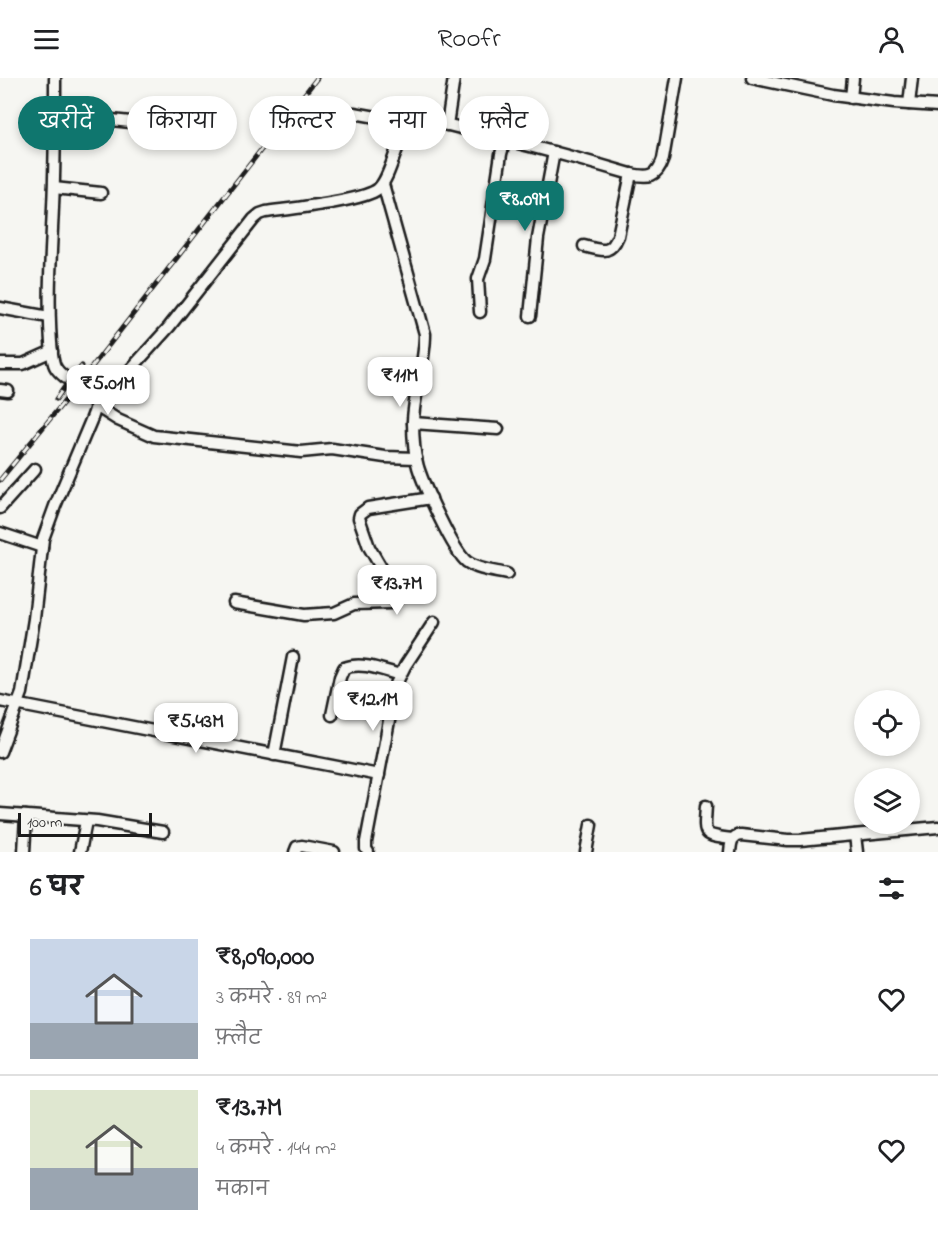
<!DOCTYPE html>
<html lang="hi">
<meta charset="utf-8">
<style>
:root{--surface:#fff;--page:#f6f6f6;--text:#202124;--muted:#757577;--line:#e0e0e0;--accent:#0f766e}
body{margin:0;font-family:"Indie Flower","Playpen Sans Deva",sans-serif;background:var(--page);color:var(--text);height:100vh;display:flex;flex-direction:column;font-size:22px;white-space:nowrap}
*{box-sizing:border-box;margin:0}
p{font-size:20px;color:var(--muted)}
.icon{flex:none;width:33px;height:33px;fill:none;stroke:currentColor;stroke-width:2;stroke-linecap:round;stroke-linejoin:round}
.map{position:relative;height:774px;overflow:hidden}
.details{display:flex;flex-direction:column;background:var(--surface);flex:1}
.details>*{flex:none}
.top-card{position:absolute;left:18px;top:18px;width:600px;height:54px;display:flex;gap:12px}
.buttons{position:absolute;left:854px;top:612px;display:grid;gap:12px}
.buttons a{display:grid;place-items:center;width:66px;height:66px;border-radius:50%;background:var(--surface);box-shadow:0 3px 9px #0003;font-size:30px}
.scale{position:absolute;left:18px;bottom:15px;width:134px;box-sizing:border-box;padding-left:6px;border:3px solid #1c1c1c;border-top:0;font-size:16px;line-height:21px;white-space:nowrap;color:#1c1c1c;-webkit-text-stroke:4px #f6f6f2;paint-order:stroke}
.price{position:absolute;translate:-50% -51px;padding:0 14px;border-radius:12px;background:#fff;color:#222;font-size:20px;line-height:39px;filter:drop-shadow(0 2px 3px #0008)}
.price::after{content:'';position:absolute;left:50%;top:36px;width:18px;height:14px;margin-left:-9px;background:inherit;clip-path:polygon(0 0,100% 0,50% 100%)}
.price.selected{background:var(--accent);color:#fff}
ul{padding:0;list-style:none}
li{display:flex;align-items:center;gap:18px;height:150px;padding:0 30px}
li+li{border-top:2px solid var(--line)}
li span{display:grid;place-items:center;flex:none;width:168px;height:120px;border-radius:0px;color:#555}
li>.icon{margin-inline-start:auto}
span .icon{width:72px;height:72px;fill:#fffc;stroke-width:1}
li b{font-size:26px}
h2{display:flex;justify-content:space-between;align-items:center;height:72px;padding:0 30px;font-size:26px}
.chip{padding:0 21px;border-radius:27px;background:var(--surface);box-shadow:0 3px 9px #0003;font-size:21px;line-height:54px}
.chip.selected{background:var(--accent);color:#fff}
header{display:flex;justify-content:space-between;align-items:center;height:78px;padding:0 30px;background:var(--surface);font-size:27px;font-weight:600}
.map>svg:first-child{display:block}
</style>
<header><svg class="icon" aria-label="menu" viewBox="0 0 24 24"><path d="M4 6h16M4 12h16M4 18h16"/></svg>Roofr<svg class="icon" aria-label="person" viewBox="0 0 24 24"><circle cx="12" cy="8" r="4"/><path d="M4 21q1-7 8-7t8 7"/></svg></header>
<div class="map">
<svg width="938" height="774" viewBox="0 0 938 774">
<rect width="100%" height="100%" fill="#f6f6f2"/>
<filter id="ink" filterUnits="userSpaceOnUse"><feTurbulence type="fractalNoise" baseFrequency=".0167" numOctaves="2"/><feDisplacementMap in="SourceGraphic" scale="12" xChannelSelector="R" yChannelSelector="G"/><feConvolveMatrix kernelMatrix="1 2 1 2 8 2 1 2 1" color-interpolation-filters="sRGB"/></filter>
<g filter="url(#ink)">
<g fill="none" stroke-linecap="round" stroke-linejoin="round">
<defs>
<g id="minor">
<polyline points="752,0 833,17 894,25 938,28"/>
<polyline points="851,20 853,0"/>
<polyline points="909,26 912,0"/>
<polyline points="354,35 410,45"/>
<polyline points="55,36 140,45"/>
<polyline points="447,47 454,0"/>
<path d="M383,106L425,256C425,286 414,314 413,343C413,358 414,375 418,389C424,408 453,473 467,484C478,492 494,493 507,496"/>
<polyline points="54,110 101,115"/>
<path d="M584,168C601,172 610,178 618,158L631,96"/>
<polyline points="0,230 49,239"/>
<polyline points="480,234 478,201 485,181 501,76 505,62"/>
<polyline points="530,238 538,160 554,74"/>
<polyline points="0,286 23,286 52,273"/>
<polyline points="0,312 8,313"/>
<polyline points="413,345 498,351"/>
<path d="M416,380L385,379L332,371L301,374L154,358L118,342L96,328L116,315L131,291L169,249L254,141L260,136L266,134C287,131 364,123 378,111C393,98 398,50 413,44C418,42 422,42 427,43C451,46 475,54 498,60C543,71 587,83 631,96C649,100 657,99 663,81L677,0"/>
<polyline points="0,430 35,391"/>
<polyline points="0,455 42,469"/>
<polyline points="234,525 304,537 334,535 354,526 390,525 394,524 397,520 396,515 369,469 359,440 360,436 368,430 431,420"/>
<polyline points="0,623 379,697"/>
<path d="M332,637L340,599L344,590C362,583 382,592 400,597"/>
<path d="M0,674L22,615L34,541L43,461L55,428L92,340C93,337 96,331 95,327C94,316 62,301 56,290C53,286 53,281 52,276C47,227 51,178 53,129C55,86 55,43 55,0"/>
<polyline points="274,677 293,579"/>
<path d="M706,728C704,758 702,757 732,761"/>
<polyline points="0,736 97,743 163,754"/>
<polyline points="855,757 857,774"/>
<polyline points="24,774 26,738"/>
<polyline points="80,774 86,743"/>
<polyline points="295,774 297,769 302,768 334,774"/>
<polyline points="368,774 366,771 366,764 396,606 405,588 434,544"/>
<polyline points="586,774 591,747"/>
<path d="M730,774C731,765 731,758 741,757L788,762H800L938,749"/>
</g>
</defs>
<use href="#minor" stroke="#1c1c1c" stroke-width="15"/>
<use href="#minor" stroke="#f6f6f2" stroke-width="10"/>
<defs>
<g id="rail">
<polyline points="56,321 69,303 82,288"/>
<polyline points="0,402 77,308 317,0"/>
</g>
</defs>
<use href="#rail" stroke="#1c1c1c" stroke-width="5"/>
<use href="#rail" stroke="#f6f6f2" stroke-width="3" stroke-dasharray="9" stroke-linecap="butt"/>
</g>
</g>
</svg>
<div class="buttons">
<a><svg class="icon" aria-label="locate" viewBox="0 0 24 24"><circle cx="12" cy="12" r="6"/><path d="M12 2v4M12 18v4M2 12h4M18 12h4"/></svg></a>
<a><svg class="icon" aria-label="layers" viewBox="0 0 24 24"><path d="M12 4l9 5-9 5-9-5zM3 14l9 5 9-5"/></svg></a>
</div>
<div class="scale">100 m</div>
<b class="price selected" style="left:525px;top:154px">₹8.09M</b>
<b class="price" style="left:400px;top:330px">₹11M</b>
<b class="price" style="left:108px;top:338px">₹5.01M</b>
<b class="price" style="left:397px;top:538px">₹13.7M</b>
<b class="price" style="left:373px;top:654px">₹12.1M</b>
<b class="price" style="left:196px;top:676px">₹5.43M</b>
<div class="top-card">
<a class="chip selected">खरीदें</a>
<a class="chip">किराया</a>
<a class="chip">फ़िल्टर</a>
<a class="chip">नया</a>
<a class="chip">फ़्लैट</a>
</div>
</div>
<section class="details">
<h2>6 घर<svg class="icon" aria-label="filters" viewBox="0 0 24 24"><path d="M4 7h16M4 17h16"/><circle cx="9" cy="7" r="2"/><circle cx="15" cy="17" r="2"/></svg></h2>
<ul>
<li><span style="background:linear-gradient(#c9d6e8 70%,#9aa5b1 0)"><svg class="icon" aria-label="home" viewBox="0 0 24 24"><path d="M3 11l9-7 9 7M6 9v11h12V9"/></svg></span><div><b>₹8,090,000</b><p>3 कमरे · 89 m²</p><p>फ़्लैट</p></div><svg class="icon" aria-label="heart" viewBox="0 0 24 24"><path d="M12 20l-8-8c-3-5 5-10 8-4 3-6 11-1 8 4z"/></svg></li>
<li><span style="background:linear-gradient(#dfe7d0 65%,#9aa5b1 0)"><svg class="icon" aria-label="home" viewBox="0 0 24 24"><path d="M3 11l9-7 9 7M6 9v11h12V9"/></svg></span><div><b>₹13.7M</b><p>4 कमरे · 144 m²</p><p>मकान</p></div><svg class="icon" aria-label="heart" viewBox="0 0 24 24"><path d="M12 20l-8-8c-3-5 5-10 8-4 3-6 11-1 8 4z"/></svg></li>
</ul>
</section>
